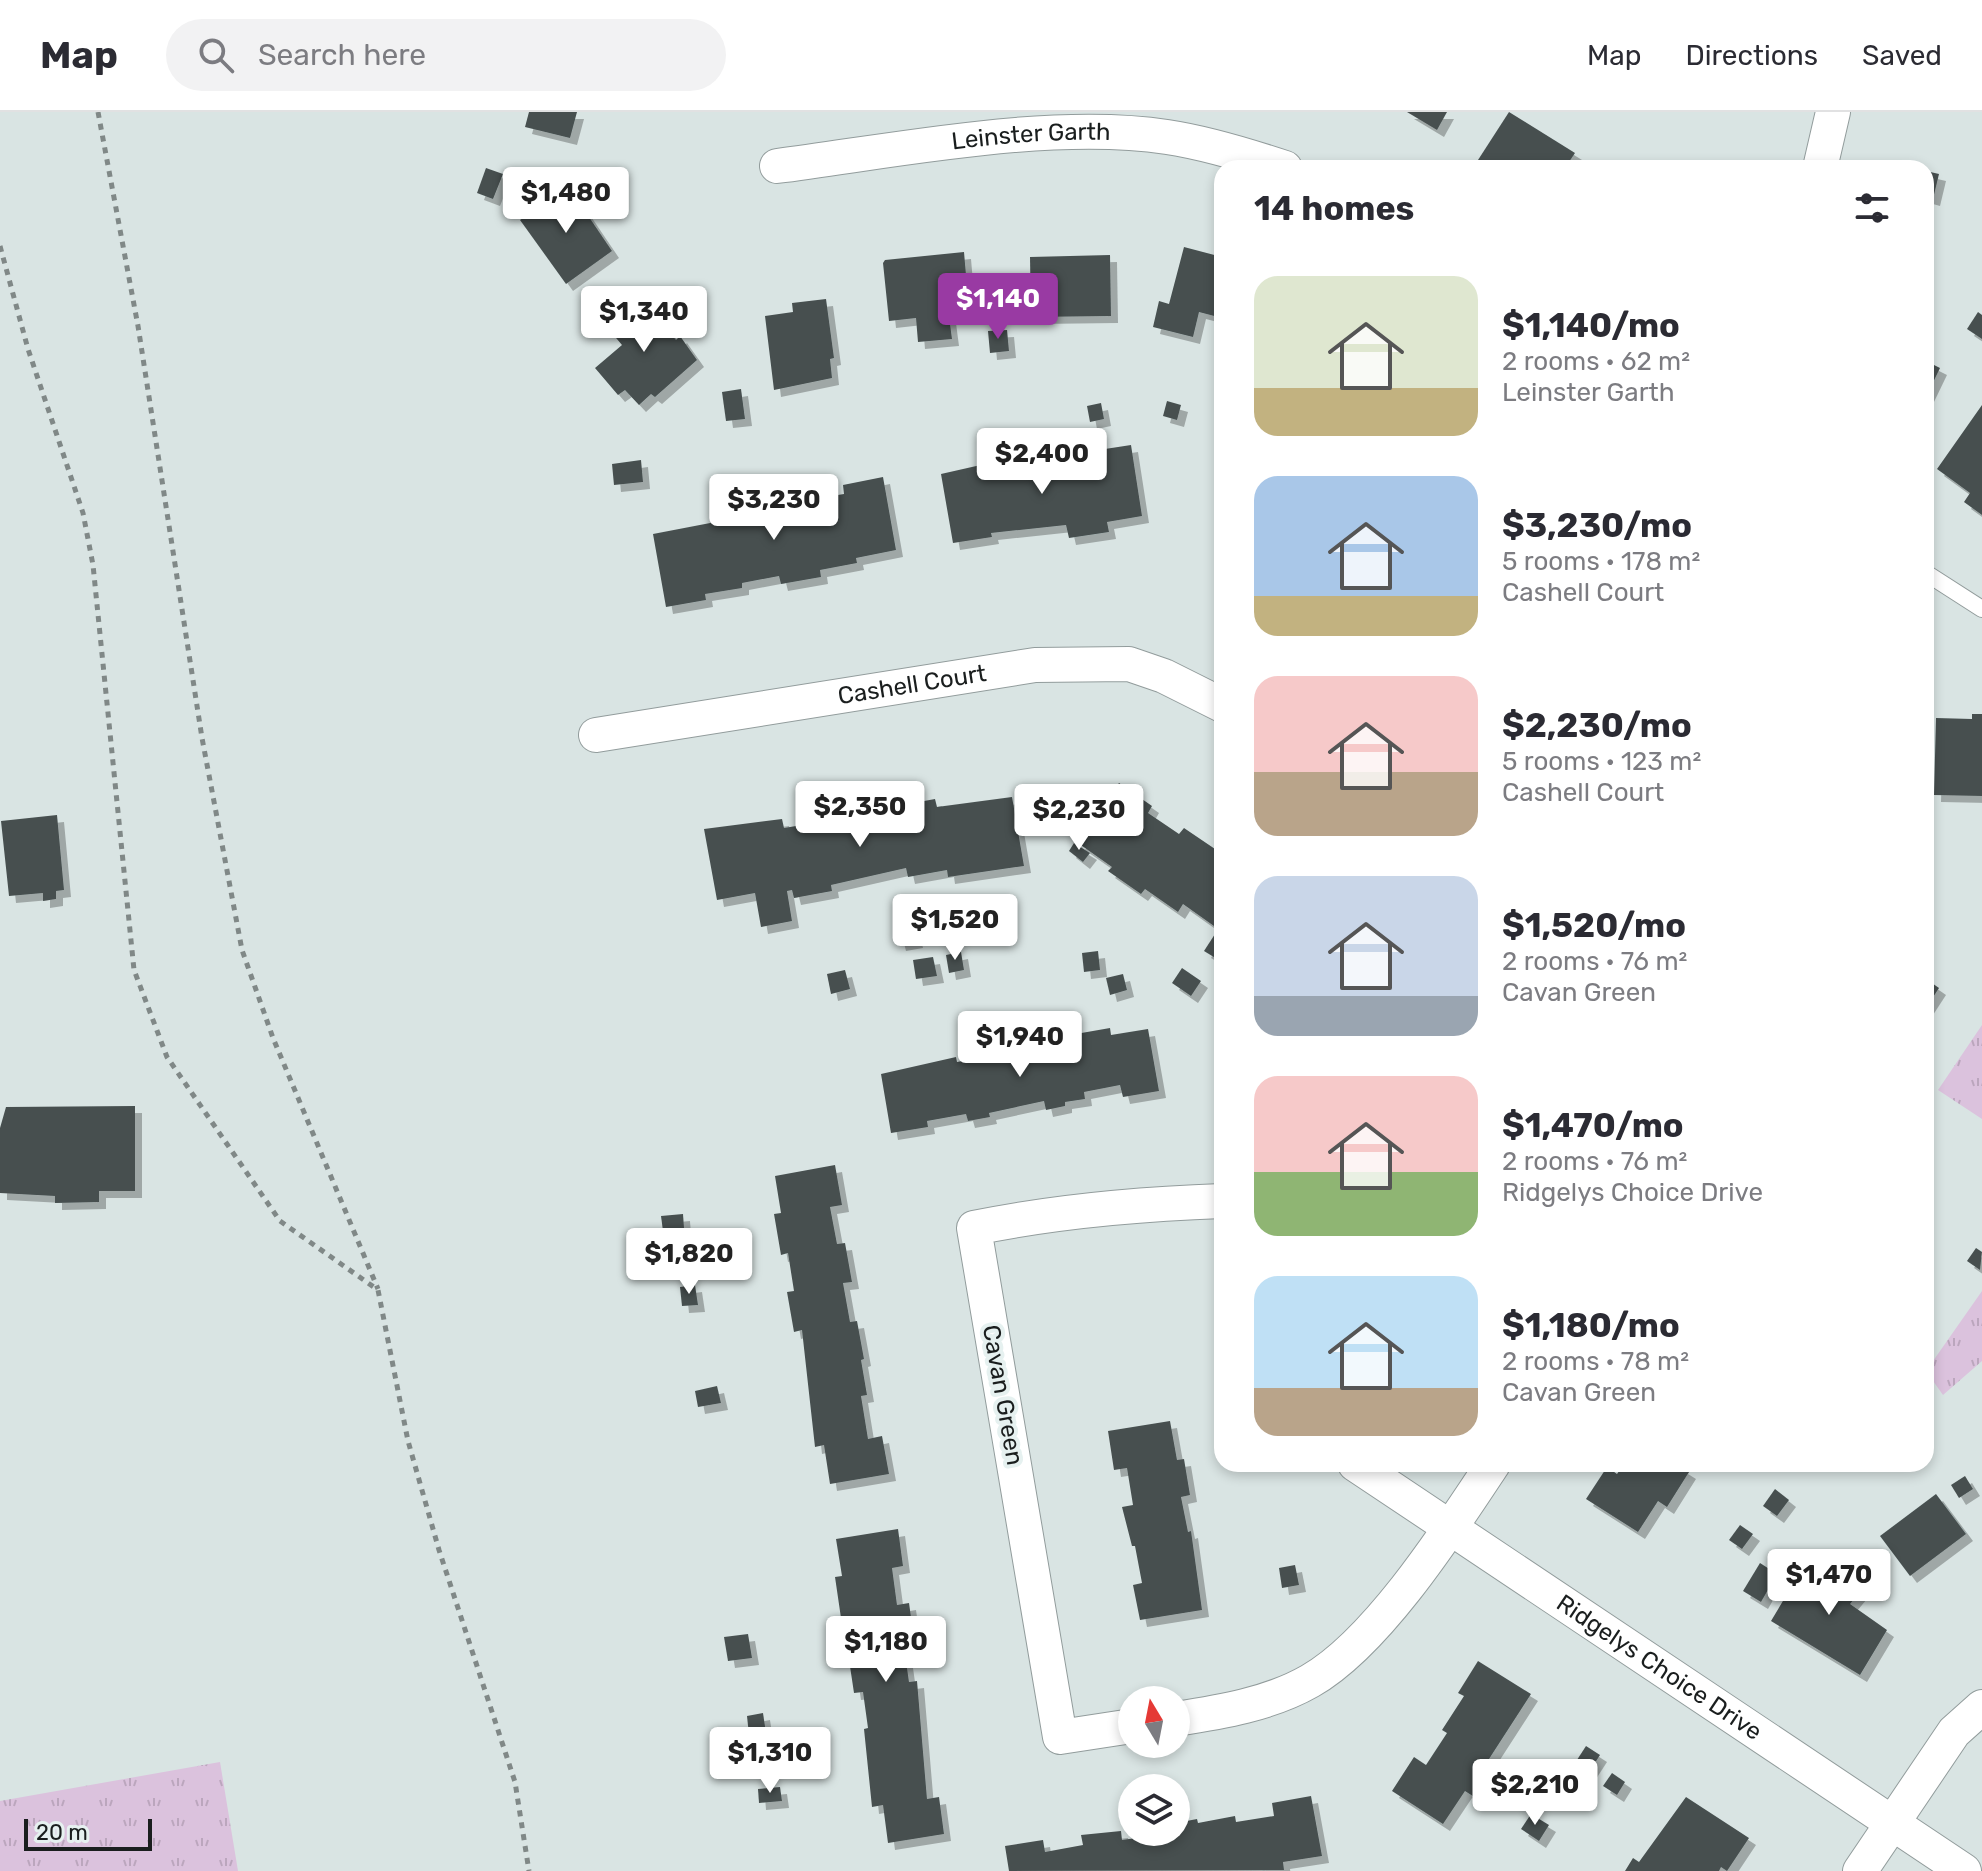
<!DOCTYPE html>
<meta charset="utf-8">
<style>
:root{--surface:#fff;--page:#f2f2f3;--text:#2b2b33;--muted:#7c7c81;--line:#e1e1e2;--accent:#993aa3}
body{margin:0;font-family:Rubik,sans-serif;background:var(--page);color:var(--text);height:100vh;display:flex;flex-direction:column;font-size:30px;white-space:nowrap}
*{box-sizing:border-box;margin:0}
p{font-size:26px;color:var(--muted)}
.icon{flex:none;width:44px;height:44px;fill:none;stroke:currentColor;stroke-width:2;stroke-linecap:round;stroke-linejoin:round}
.map{position:relative;flex:1;overflow:hidden}
.drawer{position:absolute;left:1214px;top:48px;width:720px;height:1312px;display:flex;flex-direction:column;background:var(--surface);border-radius:24px;box-shadow:0 4px 12px #0003}
.drawer>*{flex:none}
.needle{width:52px;rotate:350deg}
.tools{position:absolute;left:1118px;top:1574px;display:grid;gap:16px}
.tools a{display:grid;place-items:center;width:72px;height:72px;border-radius:50%;background:var(--surface);box-shadow:0 4px 12px #0003;font-size:40px}
.scale{position:absolute;left:24px;bottom:20px;width:128px;box-sizing:border-box;padding-left:8px;border:4px solid #1a1e1e;border-top:0;font-size:22px;line-height:28px;white-space:nowrap;color:#1a1e1e;-webkit-text-stroke:6px #e6f1f0;paint-order:stroke}
.price{position:absolute;translate:-50% -68px;padding:0 18px;border-radius:8px;background:#fff;color:#222;font-size:26px;line-height:52px;filter:drop-shadow(0 2px 4px #0008)}
.price::after{content:'';position:absolute;left:50%;top:48px;width:24px;height:18px;margin-left:-12px;background:inherit;clip-path:polygon(0 0,100% 0,50% 100%)}
.price.active{background:var(--accent);color:#fff}
ul{padding:0;list-style:none}
li{display:flex;align-items:center;gap:24px;height:200px;padding:0 40px}
li span{display:grid;place-items:center;flex:none;width:224px;height:160px;border-radius:24px;color:#555}
li>.icon{margin-inline-start:auto}
span .icon{width:96px;height:96px;fill:#fffc;stroke-width:1}
li b{font-size:34px}
h2{display:flex;justify-content:space-between;align-items:center;height:96px;padding:0 40px;font-size:34px}
header{display:flex;align-items:center;gap:48px;box-sizing:border-box;height:112px;padding:0 40px;background:var(--surface);border-bottom:2px solid var(--line)}
header strong{font-size:38px}
nav{display:flex;gap:44px;margin-inline-start:auto;font-size:28px}
.search{width:560px;height:72px;background:var(--page);display:flex;align-items:center;gap:20px;box-sizing:border-box;padding:0 28px;border-radius:44px;color:var(--muted);font-size:30px}
.map>svg:first-child{display:block}
</style>
<header>
<strong>Map</strong>
<div class="search"><svg class="icon" aria-label="search" viewBox="0 0 24 24"><circle cx="10" cy="10" r="6"/><path d="M15 15l6 6"/></svg>Search here</div>
<nav><a>Map</a><a>Directions</a><a>Saved</a></nav>
</header>
<div class="map">
<svg width="1982" height="1759" viewBox="0 0 1982 1759">
<defs>
<pattern id="park-tufts" width="24" height="20" patternUnits="userSpaceOnUse" patternTransform="scale(2)"><rect width="24" height="20" fill="#dbc2dd"/><path d="M3 7l-1-3M5 7V3M7 7l1-3M15 17l-1-3M17 17v-4M19 17l1-3" fill="none" stroke="#bba6bd"/></pattern>
<filter id="shadow"><feDropShadow dx="7" dy="7" stdDeviation="0" flood-color="#0004"/></filter>
</defs>
<rect width="100%" height="100%" fill="#d9e4e3"/>
<g fill="url(#park-tufts)">
<polygon points="1982,913 1982,1007 1938,978"/>
<polygon points="1982,1179 1982,1249 1943,1283 1926,1259"/>
<polygon points="220,1650 238,1759 0,1759 0,1689"/>
</g>
<g fill="#475050" filter="url(#shadow)">
<polygon points="529,0 577,0 570,26 525,15"/>
<polygon points="1407,0 1447,0 1437,18"/>
<polygon points="1509,0 1575,41 1565,56 1490,56 1478,48"/>
<polygon points="486,56 503,62 493,87 477,81"/>
<polygon points="1926,59 1939,62 1933,87 1926,85"/>
<polygon points="568,74 612,139 566,172 520,108"/>
<polygon points="1184,135 1222,145 1222,206 1199,200 1193,225 1153,215 1159,189 1169,192"/>
<polygon points="964,140 968,186 947,189 952,227 918,230 916,206 889,209 883,151 885,148"/>
<polygon points="1110,143 1111,204 1031,205 1030,145"/>
<polygon points="1023,169 1023,186 1006,187 1006,170"/>
<polygon points="639,184 676,228 680,224 697,248 655,285 651,282 639,293 625,278 618,283 595,256 622,233 606,214"/>
<polygon points="826,187 834,246 830,247 832,266 774,278 765,204 793,200 792,191"/>
<polygon points="1978,200 1982,203 1982,227 1967,217"/>
<polygon points="1007,218 1009,239 990,241 988,219"/>
<polygon points="1926,249 1940,256 1926,285"/>
<polygon points="741,277 745,307 726,309 722,280"/>
<polygon points="1167,289 1181,293 1177,308 1163,304"/>
<polygon points="1101,291 1104,307 1090,310 1087,294"/>
<polygon points="1982,293 1982,403 1964,390 1970,381 1937,357"/>
<polygon points="1131,333 1142,404 1107,410 1109,420 1069,426 1066,413 991,421 992,425 953,431 941,362 1016,345 1017,351 1053,346 1055,356 1094,350 1092,339"/>
<polygon points="641,348 643,370 614,373 612,352"/>
<polygon points="883,365 896,438 856,446 857,451 820,458 821,465 781,472 779,464 742,471 742,476 705,482 706,488 666,495 653,422 731,407 730,401 745,398 742,374 763,371 769,401 808,394 807,388 844,382 843,373"/>
<polygon points="1972,602 1982,602 1982,684 1934,683 1936,606 1972,607"/>
<polygon points="1119,671 1152,694 1148,701 1179,722 1184,716 1215,737 1219,731 1222,733 1222,812 1217,809 1214,814 1183,792 1178,800 1145,777 1141,782 1108,759 1112,755 1078,731"/>
<polygon points="895,685 897,694 935,687 937,695 1012,685 1024,754 948,765 947,758 908,765 906,756 831,773 832,779 794,786 792,778 787,779 792,809 761,815 755,781 717,788 704,717 782,707 784,716 820,710 819,702"/>
<polygon points="57,703 64,778 56,779 56,787 43,789 43,781 9,784 1,709"/>
<polygon points="1074,731 1090,741 1083,750 1069,739"/>
<polygon points="912,812 916,829 899,832 895,816"/>
<polygon points="1215,822 1222,827 1222,850 1204,839"/>
<polygon points="1098,839 1100,858 1084,860 1082,841"/>
<polygon points="961,840 964,858 949,861 946,843"/>
<polygon points="933,845 937,864 916,867 913,848"/>
<polygon points="1182,856 1201,869 1191,884 1172,871"/>
<polygon points="845,858 850,877 831,882 827,862"/>
<polygon points="1123,862 1127,878 1110,883 1106,866"/>
<polygon points="1926,867 1939,876 1926,896"/>
<polygon points="1110,916 1111,923 1148,917 1159,979 1123,985 1120,973 1084,980 1085,987 1065,990 1065,994 1046,998 1044,989 989,1001 990,1005 968,1009 966,1002 927,1009 928,1015 891,1021 881,962 956,945 957,950 996,943 995,939 1070,929 1070,923"/>
<polygon points="135,994 135,1079 99,1079 99,1090 55,1091 55,1084 0,1081 0,1016 6,995"/>
<polygon points="835,1053 842,1093 830,1095 837,1132 845,1131 852,1170 843,1171 850,1210 857,1209 864,1247 861,1248 867,1283 861,1284 868,1327 882,1324 889,1362 830,1372 824,1333 815,1335 802,1218 794,1220 787,1180 794,1179 788,1141 781,1143 774,1102 781,1101 775,1064"/>
<polygon points="683,1102 684,1116 663,1119 661,1104"/>
<polygon points="1976,1136 1982,1140 1980,1158 1967,1149"/>
<polygon points="695,1173 698,1193 682,1194 680,1175"/>
<polygon points="717,1274 721,1291 698,1295 695,1279"/>
<polygon points="1170,1309 1177,1348 1184,1347 1190,1383 1181,1385 1188,1420 1191,1419 1202,1498 1140,1508 1133,1473 1142,1471 1135,1434 1132,1434 1122,1395 1133,1393 1127,1356 1114,1358 1108,1319"/>
<polygon points="1624,1352 1683,1352 1681,1355 1689,1360 1667,1395 1658,1389 1638,1420 1586,1387 1607,1355 1617,1362"/>
<polygon points="1965,1364 1973,1377 1959,1386 1951,1373"/>
<polygon points="1775,1377 1789,1388 1777,1404 1763,1394"/>
<polygon points="1936,1382 1966,1422 1910,1464 1880,1424"/>
<polygon points="1740,1413 1753,1422 1742,1437 1729,1428"/>
<polygon points="898,1417 903,1454 892,1456 897,1493 909,1491 912,1512 909,1513 912,1534 904,1535 909,1570 917,1569 927,1687 939,1685 944,1722 888,1731 883,1693 872,1695 864,1617 868,1616 863,1580 854,1581 848,1541 854,1540 849,1505 841,1506 835,1465 842,1464 836,1427"/>
<polygon points="1821,1447 1860,1480 1850,1492 1887,1518 1860,1563 1771,1509 1802,1457"/>
<polygon points="1760,1451 1777,1462 1761,1490 1743,1479"/>
<polygon points="1295,1453 1299,1473 1282,1476 1279,1456"/>
<polygon points="748,1522 752,1546 728,1549 724,1525"/>
<polygon points="1478,1549 1531,1582 1489,1647 1497,1652 1476,1686 1465,1679 1443,1712 1392,1679 1414,1645 1426,1653 1447,1621 1442,1618 1464,1584 1458,1581"/>
<polygon points="763,1601 766,1621 749,1623 747,1604"/>
<polygon points="1586,1634 1600,1643 1589,1660 1575,1651"/>
<polygon points="1612,1661 1625,1670 1617,1683 1603,1674"/>
<polygon points="780,1675 782,1689 759,1691 758,1677"/>
<polygon points="1311,1684 1322,1744 1283,1750 1284,1758 1009,1759 1005,1734 1043,1728 1045,1740 1083,1733 1081,1723 1121,1719 1122,1728 1158,1723 1158,1720 1176,1720 1176,1711 1197,1707 1198,1711 1235,1704 1236,1710 1274,1704 1272,1691"/>
<polygon points="1686,1685 1749,1726 1727,1759 1721,1755 1719,1759 1625,1759 1633,1746 1639,1750"/>
<polygon points="1531,1702 1549,1713 1539,1729 1521,1717"/>
</g>
<g fill="none" stroke-linecap="round" stroke-linejoin="round">
<defs>
<polyline id="service" points="1926,461 1982,497"/>
<g id="minor">
<path id="s1" d="M777,54C894,39 1050,7 1167,25C1207,31 1246,43 1285,56"/>
<polyline points="1820,56 1833,0"/>
<path id="s2" d="M596,623L1035,553L1129,552L1164,564L1222,593"/>
<path id="s3" d="M1355,1352L1964,1759"/>
<path d="M1176,1607C1221,1600 1270,1592 1310,1569C1377,1531 1450,1417 1493,1352"/>
<path d="M1132,1614L1060,1625L974,1116C1057,1099 1138,1092 1222,1089"/>
<polyline points="1860,1759 1954,1620 1982,1595"/>
</g>
</defs>
<use href="#service" stroke="#929c9c" stroke-width="18"/>
<use href="#minor" stroke="#929c9c" stroke-width="36"/>
<g stroke="#808887" stroke-width="5" stroke-dasharray="6 6" stroke-linecap="butt">
<polyline points="98,0 138,214 202,626 242,838 273,926 378,1177"/>
<polyline points="0,134 28,237 83,401 93,453 134,858 167,945 280,1109 378,1178 408,1329 439,1438 515,1670 529,1759"/>
</g>
<use href="#service" stroke="#fff" stroke-width="16"/>
<use href="#minor" stroke="#fff" stroke-width="34"/>
</g>
<g text-anchor="middle" dominant-baseline="central" stroke-width="8" stroke-linejoin="round" paint-order="stroke">
<g font-size="24" fill="#1a1e1e" stroke="#e6f1f0">
<text stroke="none"><textPath href="#s1" startOffset="256">Leinster Garth</textPath></text>
<text stroke="none"><textPath href="#s2" startOffset="320">Cashell Court</textPath></text>
<text transform="translate(1003 1283) rotate(80)">Cavan Green</text>
<text stroke="none"><textPath href="#s3" startOffset="366">Ridgelys Choice Drive</textPath></text>
</g>
</g>
</svg>
<div class="tools">
<a><svg class="needle" viewBox="-14 -14 28 28"><path d="M0-13l5 13h-10z" fill="#e53935"/><path d="M0 13l5-13h-10z" fill="#7c7c81"/></svg></a>
<a><svg class="icon" aria-label="layers" viewBox="0 0 24 24"><path d="M12 4l9 5-9 5-9-5zM3 14l9 5 9-5"/></svg></a>
</div>
<div class="scale">20 m</div>
<b class="price" style="left:566px;top:123px">$1,480</b>
<b class="price active" style="left:998px;top:229px">$1,140</b>
<b class="price" style="left:644px;top:242px">$1,340</b>
<b class="price" style="left:1042px;top:384px">$2,400</b>
<b class="price" style="left:774px;top:430px">$3,230</b>
<b class="price" style="left:860px;top:737px">$2,350</b>
<b class="price" style="left:1079px;top:740px">$2,230</b>
<b class="price" style="left:955px;top:850px">$1,520</b>
<b class="price" style="left:1020px;top:967px">$1,940</b>
<b class="price" style="left:689px;top:1184px">$1,820</b>
<b class="price" style="left:1829px;top:1505px">$1,470</b>
<b class="price" style="left:886px;top:1572px">$1,180</b>
<b class="price" style="left:770px;top:1683px">$1,310</b>
<b class="price" style="left:1535px;top:1715px">$2,210</b>
<section class="drawer">
<h2>14 homes<svg class="icon" aria-label="filters" viewBox="0 0 24 24"><path d="M4 7h16M4 17h16"/><circle cx="9" cy="7" r="2"/><circle cx="15" cy="17" r="2"/></svg></h2>
<ul>
<li><span style="background:linear-gradient(#dfe7d0 70%,#c2b280 0)"><svg class="icon" aria-label="home" viewBox="0 0 24 24"><path d="M3 11l9-7 9 7M6 9v11h12V9"/></svg></span><div><b>$1,140/mo</b><p>2 rooms · 62 m²</p><p>Leinster Garth</p></div></li>
<li><span style="background:linear-gradient(#a9c7e8 75%,#c2b280 0)"><svg class="icon" aria-label="home" viewBox="0 0 24 24"><path d="M3 11l9-7 9 7M6 9v11h12V9"/></svg></span><div><b>$3,230/mo</b><p>5 rooms · 178 m²</p><p>Cashell Court</p></div></li>
<li><span style="background:linear-gradient(#f6c9c9 60%,#b9a48a 0)"><svg class="icon" aria-label="home" viewBox="0 0 24 24"><path d="M3 11l9-7 9 7M6 9v11h12V9"/></svg></span><div><b>$2,230/mo</b><p>5 rooms · 123 m²</p><p>Cashell Court</p></div></li>
<li><span style="background:linear-gradient(#c9d6e8 75%,#9aa5b1 0)"><svg class="icon" aria-label="home" viewBox="0 0 24 24"><path d="M3 11l9-7 9 7M6 9v11h12V9"/></svg></span><div><b>$1,520/mo</b><p>2 rooms · 76 m²</p><p>Cavan Green</p></div></li>
<li><span style="background:linear-gradient(#f6c9c9 60%,#8fb573 0)"><svg class="icon" aria-label="home" viewBox="0 0 24 24"><path d="M3 11l9-7 9 7M6 9v11h12V9"/></svg></span><div><b>$1,470/mo</b><p>2 rooms · 76 m²</p><p>Ridgelys Choice Drive</p></div></li>
<li><span style="background:linear-gradient(#bfe0f5 70%,#b9a48a 0)"><svg class="icon" aria-label="home" viewBox="0 0 24 24"><path d="M3 11l9-7 9 7M6 9v11h12V9"/></svg></span><div><b>$1,180/mo</b><p>2 rooms · 78 m²</p><p>Cavan Green</p></div></li>
</ul>
</section>
</div>
